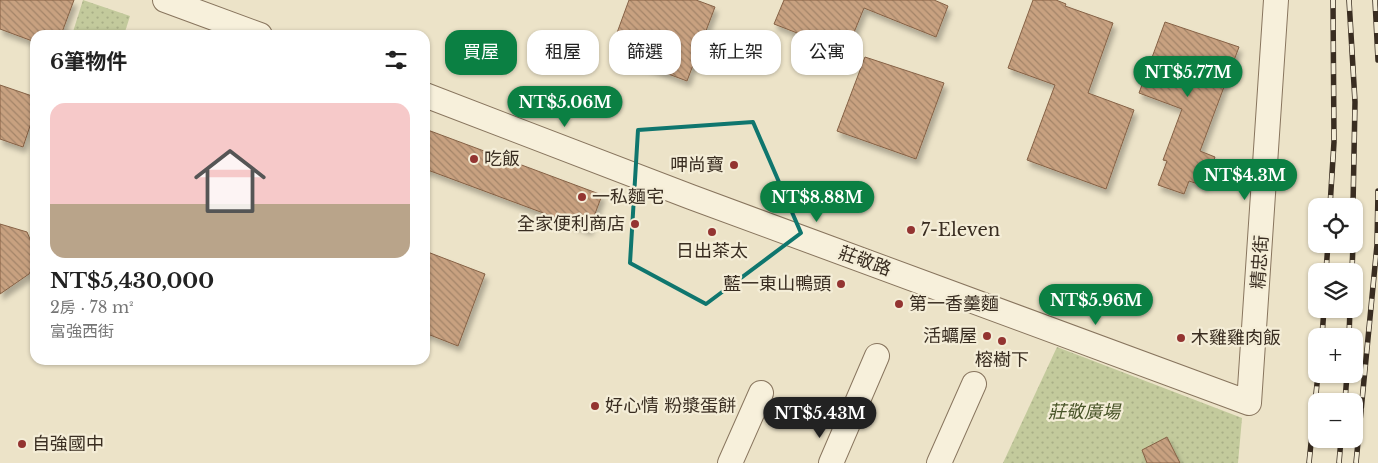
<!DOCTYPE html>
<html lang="zh-TW">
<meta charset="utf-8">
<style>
:root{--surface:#fff;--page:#f6f6f6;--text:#222;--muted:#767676;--line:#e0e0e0;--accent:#0b8043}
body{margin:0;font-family:"Libre Baskerville","Noto Sans TC",serif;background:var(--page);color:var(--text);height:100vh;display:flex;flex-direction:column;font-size:19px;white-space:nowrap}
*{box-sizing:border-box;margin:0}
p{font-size:16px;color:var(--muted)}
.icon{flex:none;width:28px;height:28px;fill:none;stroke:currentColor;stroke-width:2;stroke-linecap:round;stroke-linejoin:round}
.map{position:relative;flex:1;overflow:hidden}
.panel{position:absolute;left:30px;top:30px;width:400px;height:335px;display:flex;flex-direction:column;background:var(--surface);border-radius:15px;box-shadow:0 1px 4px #0004}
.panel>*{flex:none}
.banner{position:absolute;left:445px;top:30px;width:475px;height:45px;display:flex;gap:10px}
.buttons{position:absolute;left:1308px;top:198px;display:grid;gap:10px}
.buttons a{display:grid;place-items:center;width:55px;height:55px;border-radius:10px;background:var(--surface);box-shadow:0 1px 4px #0004;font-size:25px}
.price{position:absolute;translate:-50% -42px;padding:0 11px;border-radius:18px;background:var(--accent);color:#fff;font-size:16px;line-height:32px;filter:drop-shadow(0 1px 2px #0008)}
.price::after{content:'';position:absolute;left:50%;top:30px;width:15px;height:11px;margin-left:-8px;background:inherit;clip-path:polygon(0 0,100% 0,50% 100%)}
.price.active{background:#222;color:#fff}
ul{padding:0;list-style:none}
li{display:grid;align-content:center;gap:10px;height:265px;padding:0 20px}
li+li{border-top:1px solid var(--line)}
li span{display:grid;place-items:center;height:155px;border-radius:15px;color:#555}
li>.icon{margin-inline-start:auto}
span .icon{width:90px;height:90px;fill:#fffc;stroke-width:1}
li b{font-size:21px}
h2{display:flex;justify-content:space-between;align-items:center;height:60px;padding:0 20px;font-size:21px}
.chip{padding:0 18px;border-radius:15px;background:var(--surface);box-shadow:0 1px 4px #0004;font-size:18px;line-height:45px}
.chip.active{background:var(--accent);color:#fff}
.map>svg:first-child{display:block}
</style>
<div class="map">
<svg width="1378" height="463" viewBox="0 0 1378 463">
<defs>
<pattern id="grass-dots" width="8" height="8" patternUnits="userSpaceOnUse" patternTransform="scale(1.25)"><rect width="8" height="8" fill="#c3ca9c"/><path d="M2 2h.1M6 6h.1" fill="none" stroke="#a8ae86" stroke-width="1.8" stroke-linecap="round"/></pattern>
<pattern id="building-back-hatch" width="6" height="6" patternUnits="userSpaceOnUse" patternTransform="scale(1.25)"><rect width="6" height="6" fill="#c8a180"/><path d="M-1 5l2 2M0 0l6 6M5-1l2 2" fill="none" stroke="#a38468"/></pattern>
<filter id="shadow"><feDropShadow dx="3" dy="5.5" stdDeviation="2.5" flood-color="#0004"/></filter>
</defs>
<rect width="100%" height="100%" fill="#ece3c8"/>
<g fill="url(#grass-dots)">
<polygon points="83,0 130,16 124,35 72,35"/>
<polygon points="1057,347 1242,418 1238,463 1003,463"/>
</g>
<g fill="url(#building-back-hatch)" stroke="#856145" filter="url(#shadow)">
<polygon points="0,0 74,0 61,35 35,35 35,42 0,29"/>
<polygon points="629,0 696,0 715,7 687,81 610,52"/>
<polygon points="784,0 934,0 948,6 936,37 864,8 846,52 774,24"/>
<polygon points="1033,0 1056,0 1066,4 1065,6 1113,23 1088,93 1134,110 1106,189 1027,160 1055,85 1008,68"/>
<polygon points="1165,22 1239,47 1200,151 1215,157 1204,186 1189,181 1184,194 1158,185 1167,161 1163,160 1182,109 1139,93"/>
<polygon points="865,57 944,83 916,159 837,131"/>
<polygon points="0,85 35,97 35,111 23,147 0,139"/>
<polygon points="425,129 602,195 589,230 425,169"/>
<polygon points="0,224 27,232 35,251 33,266 29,274 0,294"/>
<polygon points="425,251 485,274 458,346 425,333"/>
<polygon points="1167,437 1180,463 1147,463 1142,450"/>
</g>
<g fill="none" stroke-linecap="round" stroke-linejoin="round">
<defs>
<g id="street">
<polyline points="165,0 260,35"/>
<polyline points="425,95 691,197 1249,403 1276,0"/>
<polyline points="730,463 761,393"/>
<polyline points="831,463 877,356"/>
<polyline points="939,463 974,384"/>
</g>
</defs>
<use href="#street" stroke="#88755e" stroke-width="26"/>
<use href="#street" stroke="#f7f0db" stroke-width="24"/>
<defs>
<g id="rail">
<polyline points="1349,0 1355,102 1353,206"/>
<polyline points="1375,0 1378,60"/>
<polyline points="1330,206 1334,142 1333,0"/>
<polyline points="1326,271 1328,244"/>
<polyline points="1352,271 1353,244"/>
<polyline points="1322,336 1324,309"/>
<polyline points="1349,336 1350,309"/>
<polyline points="1345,401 1347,374"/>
<polyline points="1309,463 1318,374"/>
<polyline points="1339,463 1341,439"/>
<polyline points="1356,463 1377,245 1378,191"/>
</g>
</defs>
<use href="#rail" stroke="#392d21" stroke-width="5.5"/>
<use href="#rail" stroke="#f4edd7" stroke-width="4" stroke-dasharray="11" stroke-linecap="butt"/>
</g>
<path fill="none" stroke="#0f766e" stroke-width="4" stroke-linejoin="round" d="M753,122L801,233L706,304L630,263L638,130Z"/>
<g fill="#933431" stroke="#f4edd7" stroke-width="2">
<circle cx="474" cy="159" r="5"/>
<circle cx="734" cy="165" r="5"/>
<circle cx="582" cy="197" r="5"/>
<circle cx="635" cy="224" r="5"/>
<circle cx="911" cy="230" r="5"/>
<circle cx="712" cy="232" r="5"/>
<circle cx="841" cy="284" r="5"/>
<circle cx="899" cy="304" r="5"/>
<circle cx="987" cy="336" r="5"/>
<circle cx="1181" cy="338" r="5"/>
<circle cx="1002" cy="341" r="5"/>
<circle cx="595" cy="406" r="5"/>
<circle cx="22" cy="444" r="5"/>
</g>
<g text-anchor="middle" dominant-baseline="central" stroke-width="4.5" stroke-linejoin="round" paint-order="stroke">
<g font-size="18" fill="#392d21" stroke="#f4edd7" text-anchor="start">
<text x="484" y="159">吃飯</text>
<text x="724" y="165" text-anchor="end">呷尚寶</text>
<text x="592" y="197">一私麵宅</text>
<text x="625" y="224" text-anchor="end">全家便利商店</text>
<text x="921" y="230">7-Eleven</text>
<text x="712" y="251" text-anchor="middle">日出茶太</text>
<text x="831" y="284" text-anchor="end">藍一東山鴨頭</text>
<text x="909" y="304">第一香羹麵</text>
<text x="977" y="336" text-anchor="end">活蠣屋</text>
<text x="1191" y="338">木雞雞肉飯</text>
<text x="1002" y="360" text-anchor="middle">榕樹下</text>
<text x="605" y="406">好心情 粉漿蛋餅</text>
<text x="32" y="444">自強國中</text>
</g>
<g font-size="18" fill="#392d21" stroke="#f4edd7">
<text transform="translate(865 261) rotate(20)">莊敬路</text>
<text transform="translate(1260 262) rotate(-86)">精忠街</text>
</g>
<g font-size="18" font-style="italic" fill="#485428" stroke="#f4edd7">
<text x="1084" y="412">莊敬廣場</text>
</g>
</g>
</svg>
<div class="buttons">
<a><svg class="icon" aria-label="locate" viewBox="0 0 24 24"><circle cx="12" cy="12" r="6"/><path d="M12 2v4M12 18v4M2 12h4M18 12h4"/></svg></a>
<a><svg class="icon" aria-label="layers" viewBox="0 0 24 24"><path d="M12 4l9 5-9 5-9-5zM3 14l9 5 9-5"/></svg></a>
<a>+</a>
<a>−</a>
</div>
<b class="price" style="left:1188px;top:98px">NT$5.77M</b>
<b class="price" style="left:565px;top:128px">NT$5.06M</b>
<b class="price" style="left:1245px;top:201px">NT$4.3M</b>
<b class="price" style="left:817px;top:223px">NT$8.88M</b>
<b class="price" style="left:1096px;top:326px">NT$5.96M</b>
<b class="price active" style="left:820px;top:439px">NT$5.43M</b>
<div class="banner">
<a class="chip active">買屋</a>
<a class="chip">租屋</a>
<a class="chip">篩選</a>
<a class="chip">新上架</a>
<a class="chip">公寓</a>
</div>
<section class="panel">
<h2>6筆物件<svg class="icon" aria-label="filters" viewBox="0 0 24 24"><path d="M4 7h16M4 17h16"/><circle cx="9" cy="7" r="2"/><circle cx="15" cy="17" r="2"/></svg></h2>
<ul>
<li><span style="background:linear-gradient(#f6c9c9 65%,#b9a48a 0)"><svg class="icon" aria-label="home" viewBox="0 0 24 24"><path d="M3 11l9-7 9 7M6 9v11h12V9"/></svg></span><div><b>NT$5,430,000</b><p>2房 · 78 m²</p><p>富強西街</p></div></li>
</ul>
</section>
</div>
